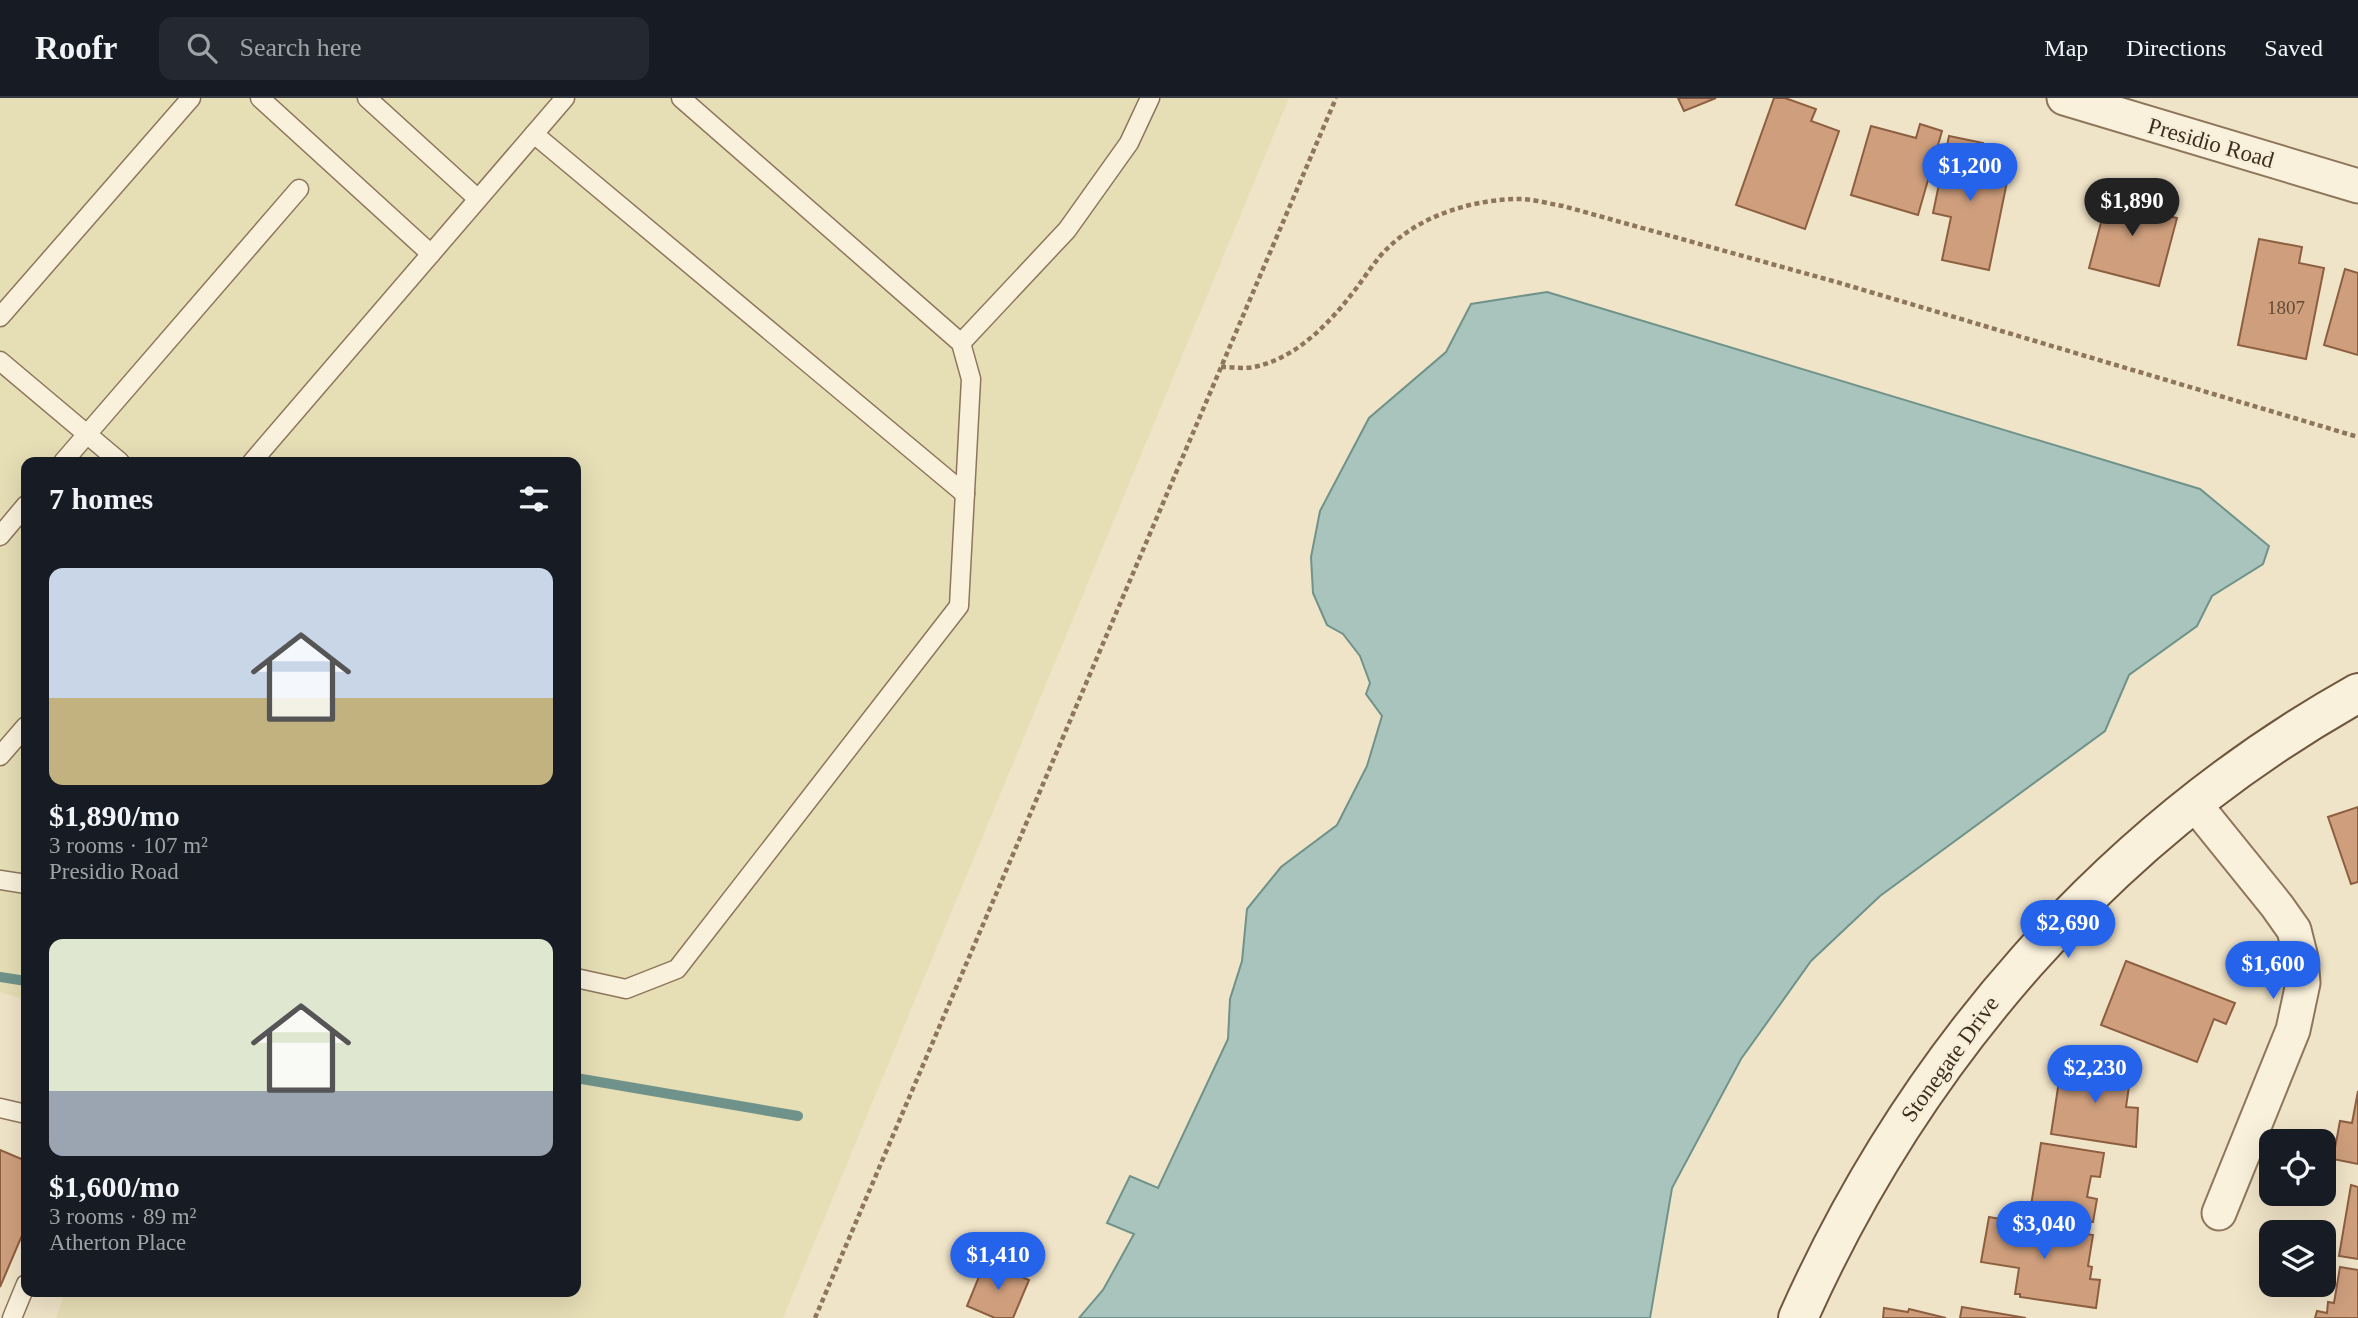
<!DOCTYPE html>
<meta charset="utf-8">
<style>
:root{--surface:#171b24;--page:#242831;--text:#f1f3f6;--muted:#9ea1a6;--line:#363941;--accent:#2563eb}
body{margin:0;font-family:"Times New Roman",serif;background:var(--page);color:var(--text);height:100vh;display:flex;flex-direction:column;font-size:26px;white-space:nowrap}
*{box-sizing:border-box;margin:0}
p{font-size:23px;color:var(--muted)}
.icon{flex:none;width:38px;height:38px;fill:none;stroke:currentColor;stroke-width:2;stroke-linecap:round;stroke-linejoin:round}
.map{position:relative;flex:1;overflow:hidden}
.panel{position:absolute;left:21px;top:359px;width:560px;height:840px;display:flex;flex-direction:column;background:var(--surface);border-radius:14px;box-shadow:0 7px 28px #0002}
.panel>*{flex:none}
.controls{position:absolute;left:2259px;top:1031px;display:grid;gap:14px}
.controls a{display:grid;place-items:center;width:77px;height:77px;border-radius:14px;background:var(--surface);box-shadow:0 7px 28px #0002;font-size:35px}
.price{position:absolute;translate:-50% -60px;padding:0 16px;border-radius:24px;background:var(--accent);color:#fff;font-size:23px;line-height:46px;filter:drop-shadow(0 2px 4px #0008)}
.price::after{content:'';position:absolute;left:50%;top:42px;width:21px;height:16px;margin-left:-10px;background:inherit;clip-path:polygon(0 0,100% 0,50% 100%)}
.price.current{background:#222;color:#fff}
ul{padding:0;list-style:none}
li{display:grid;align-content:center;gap:14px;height:371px;padding:0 28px}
li span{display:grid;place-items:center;height:217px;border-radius:14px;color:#555}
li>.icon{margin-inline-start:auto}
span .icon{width:126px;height:126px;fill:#fffc;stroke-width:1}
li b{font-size:30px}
h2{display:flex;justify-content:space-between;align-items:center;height:84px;padding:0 28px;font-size:30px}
header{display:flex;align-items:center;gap:42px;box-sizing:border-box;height:98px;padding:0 35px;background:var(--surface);border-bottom:2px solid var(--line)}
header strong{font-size:33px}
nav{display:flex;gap:38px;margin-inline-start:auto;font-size:24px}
.search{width:490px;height:63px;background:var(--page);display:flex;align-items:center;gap:18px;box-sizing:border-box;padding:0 24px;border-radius:14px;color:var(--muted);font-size:26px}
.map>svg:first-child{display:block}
</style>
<header>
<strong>Roofr</strong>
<div class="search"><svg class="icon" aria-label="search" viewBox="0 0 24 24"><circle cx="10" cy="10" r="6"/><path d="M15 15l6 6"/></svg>Search here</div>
<nav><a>Map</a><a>Directions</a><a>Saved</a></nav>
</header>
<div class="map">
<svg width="2358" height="1220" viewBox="0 0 2358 1220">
<rect width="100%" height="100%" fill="#f0e4c8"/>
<polygon fill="#e6deb5" points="0,0 1289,0 783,1220 56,1220 65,1194 576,1194 576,364 26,364 26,902 0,894"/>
<polygon fill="#a9c4bc" stroke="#6f938a" stroke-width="2" points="1547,194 2200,391 2269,448 2263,466 2212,498 2197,528 2129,577 2105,633 1880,798 1811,863 1741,961 1672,1090 1650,1220 1079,1220 1103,1192 1134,1136 1107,1125 1130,1078 1158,1090 1228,941 1230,901 1242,863 1247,811 1281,769 1337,727 1367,668 1382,618 1366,596 1370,585 1360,558 1343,536 1327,527 1313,495 1311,459 1320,413 1369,320 1446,254 1471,206"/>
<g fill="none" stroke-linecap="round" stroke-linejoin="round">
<g stroke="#6f938a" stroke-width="10">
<polyline points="0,879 26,883"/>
<polyline points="576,980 798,1018"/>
</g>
</g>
<g fill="#cf9f7d" stroke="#8d5f41" stroke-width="2">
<polygon points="1678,0 1716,0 1684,13"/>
<polygon points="1774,0 1785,0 1816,11 1811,23 1839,33 1805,131 1736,107"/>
<polygon points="1920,26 1942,33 1918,117 1851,97 1871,28 1916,40"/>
<polygon points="1949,38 1983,45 1979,63 2010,69 1989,172 1942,162 1951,119 1933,115"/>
<polygon points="2111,87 2145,95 2141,111 2177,120 2159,188 2089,170"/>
<polygon points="2259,141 2302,149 2299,165 2324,170 2306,261 2238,247"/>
<polygon points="2345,171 2358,175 2358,257 2324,247"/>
<polygon points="2358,709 2358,784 2351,786 2328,719"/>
<polygon points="2126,863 2235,905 2226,926 2214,921 2197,964 2101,927"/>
<polygon points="2062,963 2131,974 2126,1009 2138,1010 2136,1049 2051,1036"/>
<polygon points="2358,993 2358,1066 2333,1061 2340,1023 2352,1025"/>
<polygon points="2041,1045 2104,1055 2100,1079 2091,1078 2087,1099 2097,1101 2093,1124 2030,1114"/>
<polygon points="0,1052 26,1063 26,1128 0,1189"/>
<polygon points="2351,1087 2358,1089 2358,1161 2339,1158"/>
<polygon points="1989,1119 2093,1137 2088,1168 2092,1169 2090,1181 2100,1182 2096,1210 2020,1199 2020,1196 2015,1196 2019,1170 1981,1164"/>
<polygon points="985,1164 1029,1182 1013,1220 995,1220 967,1208"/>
<polygon points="2340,1169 2358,1172 2358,1220 2315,1220 2317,1213 2327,1215 2328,1204 2334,1205"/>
<polygon points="1962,1209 2026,1220 1960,1220"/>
<polygon points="1884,1210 1908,1214 1909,1211 1946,1220 1883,1220"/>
</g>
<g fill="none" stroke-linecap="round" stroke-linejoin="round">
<defs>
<g id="lane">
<polyline points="260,0 431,156"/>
<polyline points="367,0 478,101"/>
<polyline points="534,36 965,396"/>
<polyline points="0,219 191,0"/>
<polyline points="961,245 1067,132 1129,45 1150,0"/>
<polyline points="0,263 120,364"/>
<polyline points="63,364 299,91"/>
<polyline points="252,364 565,0"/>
<polyline points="0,438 26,407"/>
<polyline points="0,658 26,628"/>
<polyline points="0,782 26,786"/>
<polyline points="576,880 626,891 677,871 959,508 971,281 961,245 681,0"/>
<polyline points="0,1010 26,1016"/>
<polyline points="12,1220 26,1186"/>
</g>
<g id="street">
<polyline points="2064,0 2358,88"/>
<polyline points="2193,704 2277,808 2294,832 2301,860 2303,885 2293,932 2219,1115"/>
</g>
<path id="secondary" d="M1798,1220C1914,959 2108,735 2358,595"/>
</defs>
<use href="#lane" stroke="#8d765c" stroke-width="21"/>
<use href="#street" stroke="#8d765c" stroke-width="37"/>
<use href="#secondary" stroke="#6f573f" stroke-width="42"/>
<g stroke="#8d765c" stroke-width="4.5" stroke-dasharray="5 3.5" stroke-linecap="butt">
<path d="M1221,269C1232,269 1243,271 1254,269C1294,261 1327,228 1351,197C1365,180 1375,161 1391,147C1424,116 1476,101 1520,101C1534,101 1549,106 1563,108L1840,185L2358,339"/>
<polyline points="815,1220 1336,0"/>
</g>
<use href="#lane" stroke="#faf1dc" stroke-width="18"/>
<use href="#street" stroke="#faf1dc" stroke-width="33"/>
<use href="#secondary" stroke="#faf1dc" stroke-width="38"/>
</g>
<g text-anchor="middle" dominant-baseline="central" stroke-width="5" stroke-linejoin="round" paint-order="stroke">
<g font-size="19" fill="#624a37">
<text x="2286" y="209">1807</text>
</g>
<g font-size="23" fill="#3d2e20" stroke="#f7eed8">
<text transform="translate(2211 45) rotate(16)">Presidio Road</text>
<text transform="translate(1950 961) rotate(-54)">Stonegate Drive</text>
</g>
</g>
</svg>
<div class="controls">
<a><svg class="icon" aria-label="locate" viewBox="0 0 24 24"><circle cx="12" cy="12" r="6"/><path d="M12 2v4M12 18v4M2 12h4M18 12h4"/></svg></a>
<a><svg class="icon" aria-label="layers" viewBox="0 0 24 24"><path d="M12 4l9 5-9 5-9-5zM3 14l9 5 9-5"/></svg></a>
</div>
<b class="price" style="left:1970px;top:105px">$1,200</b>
<b class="price current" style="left:2132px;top:140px">$1,890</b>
<b class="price" style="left:2068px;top:862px">$2,690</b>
<b class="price" style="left:2273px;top:903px">$1,600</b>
<b class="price" style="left:2095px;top:1007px">$2,230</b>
<b class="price" style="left:2044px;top:1163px">$3,040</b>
<b class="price" style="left:998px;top:1194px">$1,410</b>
<section class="panel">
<h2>7 homes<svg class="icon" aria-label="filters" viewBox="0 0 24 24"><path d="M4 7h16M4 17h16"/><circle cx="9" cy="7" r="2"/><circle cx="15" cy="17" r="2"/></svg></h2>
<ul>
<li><span style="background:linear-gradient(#c9d6e8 60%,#c2b280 0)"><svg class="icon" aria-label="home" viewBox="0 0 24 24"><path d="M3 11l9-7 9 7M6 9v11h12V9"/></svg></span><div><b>$1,890/mo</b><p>3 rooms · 107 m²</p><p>Presidio Road</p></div></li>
<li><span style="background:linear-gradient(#dfe7d0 70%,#9aa5b1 0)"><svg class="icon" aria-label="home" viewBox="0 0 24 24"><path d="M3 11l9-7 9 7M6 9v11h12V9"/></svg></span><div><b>$1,600/mo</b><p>3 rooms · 89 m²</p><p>Atherton Place</p></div></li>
</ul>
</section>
</div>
